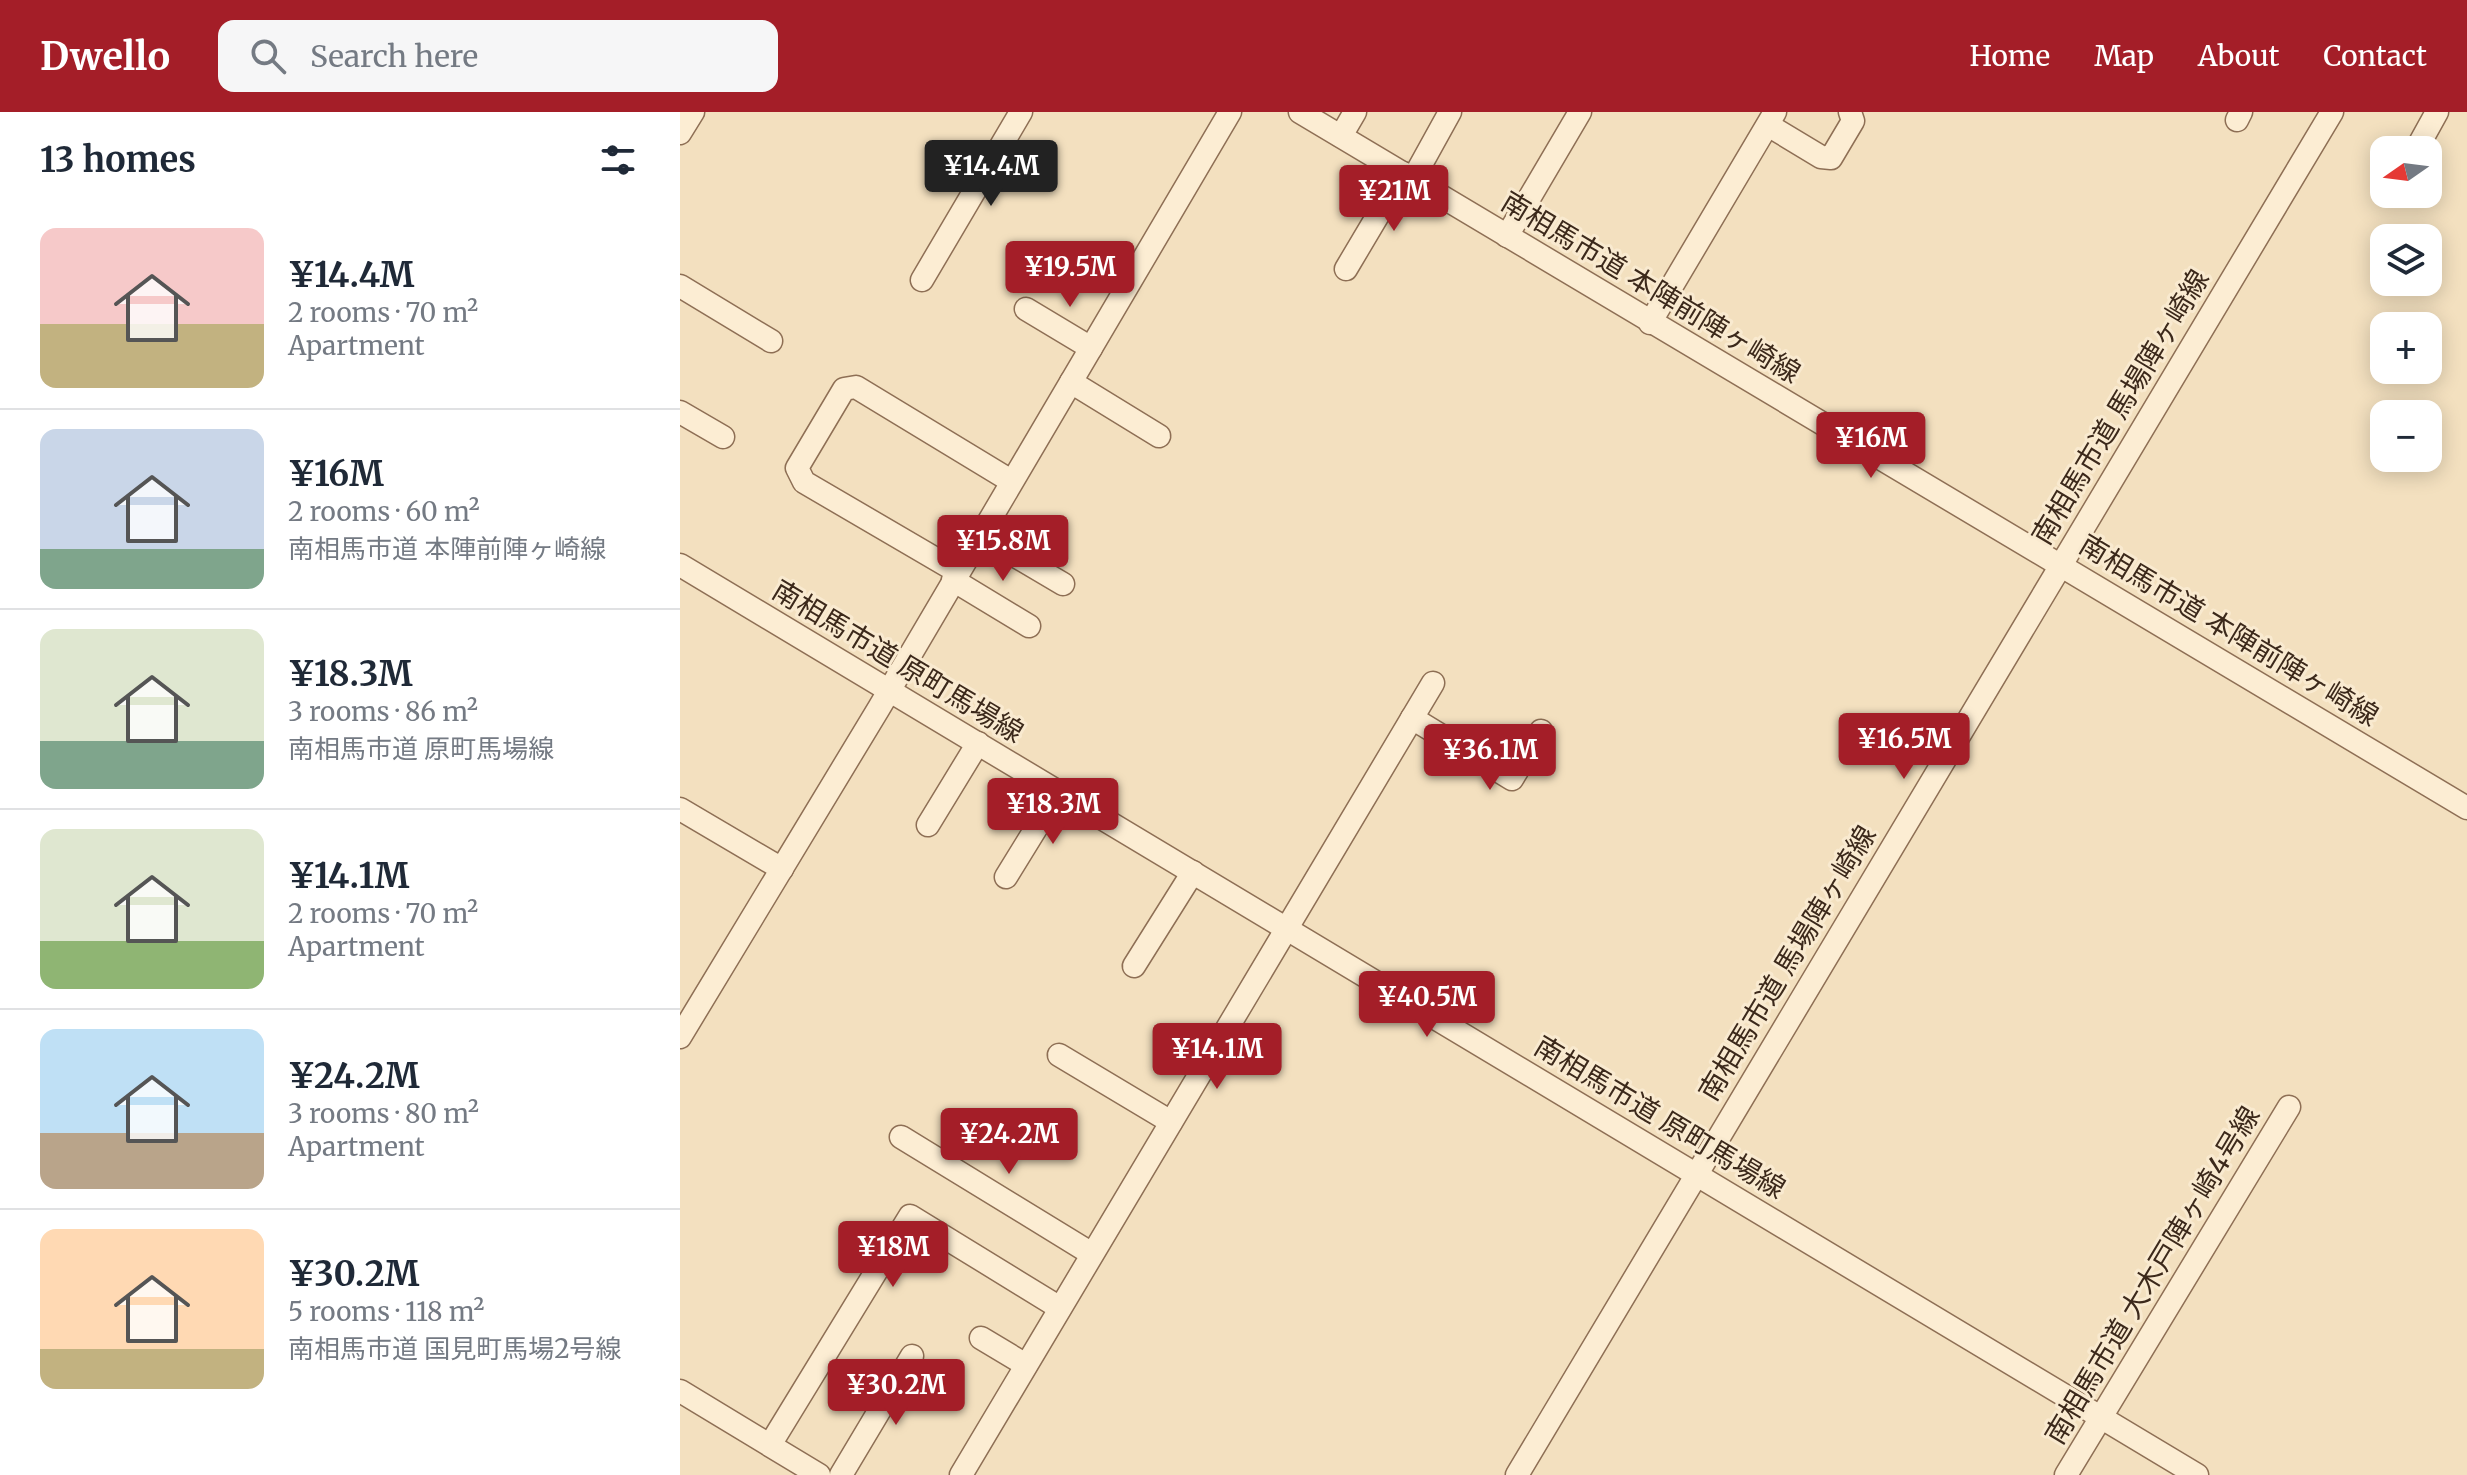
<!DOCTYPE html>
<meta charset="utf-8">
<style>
:root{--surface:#fff;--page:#f6f6f7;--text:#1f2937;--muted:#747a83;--line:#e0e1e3;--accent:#a41e28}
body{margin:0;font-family:Merriweather,"Noto Sans JP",serif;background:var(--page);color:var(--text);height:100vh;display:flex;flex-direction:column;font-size:30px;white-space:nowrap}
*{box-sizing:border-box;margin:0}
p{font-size:26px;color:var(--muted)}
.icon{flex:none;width:44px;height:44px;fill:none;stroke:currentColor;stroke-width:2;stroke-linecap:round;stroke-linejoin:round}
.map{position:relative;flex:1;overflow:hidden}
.side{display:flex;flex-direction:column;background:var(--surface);width:680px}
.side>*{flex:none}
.needle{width:52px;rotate:256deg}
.buttons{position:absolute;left:1690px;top:24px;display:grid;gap:16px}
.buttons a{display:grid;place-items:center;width:72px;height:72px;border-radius:16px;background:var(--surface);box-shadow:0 4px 20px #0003;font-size:40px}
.price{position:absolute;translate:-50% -68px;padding:0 18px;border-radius:8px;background:var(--accent);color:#fff;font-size:26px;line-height:52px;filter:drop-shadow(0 2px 4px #0008)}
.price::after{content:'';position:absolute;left:50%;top:48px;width:24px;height:18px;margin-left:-12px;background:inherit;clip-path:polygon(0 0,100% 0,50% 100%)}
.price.on{background:#222;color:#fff}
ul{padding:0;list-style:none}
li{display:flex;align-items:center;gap:24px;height:200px;padding:0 40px}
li+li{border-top:2px solid var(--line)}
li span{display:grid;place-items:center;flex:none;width:224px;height:160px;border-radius:16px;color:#555}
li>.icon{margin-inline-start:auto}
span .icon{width:96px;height:96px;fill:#fffc;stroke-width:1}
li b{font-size:34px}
h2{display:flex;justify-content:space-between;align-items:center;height:96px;padding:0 40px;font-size:34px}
header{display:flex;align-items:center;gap:48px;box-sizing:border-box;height:112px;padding:0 40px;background:var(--accent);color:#fff}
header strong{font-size:38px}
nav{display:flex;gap:44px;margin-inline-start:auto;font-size:28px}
.search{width:560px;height:72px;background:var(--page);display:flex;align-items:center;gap:20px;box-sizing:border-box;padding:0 28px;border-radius:16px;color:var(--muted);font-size:30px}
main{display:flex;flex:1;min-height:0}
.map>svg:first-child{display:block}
</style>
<header>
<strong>Dwello</strong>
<div class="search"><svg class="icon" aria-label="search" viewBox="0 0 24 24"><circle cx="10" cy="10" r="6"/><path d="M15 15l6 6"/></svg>Search here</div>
<nav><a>Home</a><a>Map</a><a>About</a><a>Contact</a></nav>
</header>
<main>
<section class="side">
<h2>13 homes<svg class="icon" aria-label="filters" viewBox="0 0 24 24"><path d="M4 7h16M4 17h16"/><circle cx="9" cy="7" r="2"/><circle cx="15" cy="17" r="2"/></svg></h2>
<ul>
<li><span style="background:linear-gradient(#f6c9c9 60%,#c2b280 0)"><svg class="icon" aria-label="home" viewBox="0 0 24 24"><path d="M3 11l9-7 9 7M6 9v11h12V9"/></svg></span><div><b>¥14.4M</b><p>2 rooms · 70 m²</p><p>Apartment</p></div></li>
<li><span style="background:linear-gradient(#c9d6e8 75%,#7fa58c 0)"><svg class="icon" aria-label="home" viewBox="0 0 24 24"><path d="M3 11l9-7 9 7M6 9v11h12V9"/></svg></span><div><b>¥16M</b><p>2 rooms · 60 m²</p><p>南相馬市道 本陣前陣ヶ崎線</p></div></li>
<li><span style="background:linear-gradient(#dfe7d0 70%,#7fa58c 0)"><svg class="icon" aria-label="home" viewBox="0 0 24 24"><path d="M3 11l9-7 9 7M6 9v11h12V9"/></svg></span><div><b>¥18.3M</b><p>3 rooms · 86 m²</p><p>南相馬市道 原町馬場線</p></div></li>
<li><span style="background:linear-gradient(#dfe7d0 70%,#8fb573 0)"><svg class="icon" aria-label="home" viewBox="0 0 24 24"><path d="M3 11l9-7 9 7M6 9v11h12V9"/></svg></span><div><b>¥14.1M</b><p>2 rooms · 70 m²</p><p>Apartment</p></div></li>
<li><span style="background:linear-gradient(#bfe0f5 65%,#b9a48a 0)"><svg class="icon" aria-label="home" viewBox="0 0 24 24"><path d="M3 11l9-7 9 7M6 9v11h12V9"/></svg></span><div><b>¥24.2M</b><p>3 rooms · 80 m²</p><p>Apartment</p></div></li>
<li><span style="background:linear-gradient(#ffd9b3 75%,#c2b280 0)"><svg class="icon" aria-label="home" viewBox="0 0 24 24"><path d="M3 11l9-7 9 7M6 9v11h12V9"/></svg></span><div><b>¥30.2M</b><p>5 rooms · 118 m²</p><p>南相馬市道 国見町馬場2号線</p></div></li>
</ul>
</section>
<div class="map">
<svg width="1787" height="1363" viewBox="0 0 1787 1363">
<rect width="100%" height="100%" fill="#f3e0bf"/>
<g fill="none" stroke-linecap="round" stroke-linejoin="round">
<defs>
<g id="minor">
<polyline points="620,0 1787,696"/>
<polyline points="1557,8 1561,0"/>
<polyline points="1088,13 1141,45 1151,46 1173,9 1170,0"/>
<polyline points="0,21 13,0"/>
<polyline points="661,24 675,0"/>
<polyline points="1736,38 1757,0"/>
<polyline points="733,67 770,0"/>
<polyline points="827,124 900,0"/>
<polyline points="666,157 723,61"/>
<polyline points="242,168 341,0"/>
<polyline points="0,174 91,229"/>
<polyline points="346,197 411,236"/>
<polyline points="970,211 1095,0"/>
<polyline points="391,270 479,324"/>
<polyline points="0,300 43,325"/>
<polyline points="300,423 383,472"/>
<polyline points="0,453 1517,1363"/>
<polyline points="278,460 124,370 117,356 164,277 176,275 331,369"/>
<polyline points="273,468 349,514"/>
<polyline points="732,606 832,667 861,619"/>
<polyline points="0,697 102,757"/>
<polyline points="248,713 298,631"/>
<polyline points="326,765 379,679"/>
<polyline points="454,854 513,760"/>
<polyline points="0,925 199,596 550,0"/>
<polyline points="379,943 491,1010"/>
<polyline points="221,1025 412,1142"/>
<polyline points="301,1226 346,1253"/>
<polyline points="0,1279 139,1363"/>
<polyline points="90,1333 230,1104 380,1196"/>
<polyline points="161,1363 232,1244"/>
<polyline points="281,1363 753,571"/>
<polyline points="837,1363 1652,0"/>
<polyline points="1386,1363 1609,995"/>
</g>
</defs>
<use href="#minor" stroke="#8e6f55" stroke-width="25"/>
<use href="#minor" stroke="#fcedd3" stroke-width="22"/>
</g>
<g text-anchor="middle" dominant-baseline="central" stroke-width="6" stroke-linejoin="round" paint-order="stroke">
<g font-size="28" fill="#3c291b" stroke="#f9ead0">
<text transform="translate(971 175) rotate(31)">南相馬市道 本陣前陣ヶ崎線</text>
<text transform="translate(1440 295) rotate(-59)">南相馬市道 馬場陣ヶ崎線</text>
<text transform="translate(1549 518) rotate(31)">南相馬市道 本陣前陣ヶ崎線</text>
<text transform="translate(218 549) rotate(31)">南相馬市道 原町馬場線</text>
<text transform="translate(1107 851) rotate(-59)">南相馬市道 馬場陣ヶ崎線</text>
<text transform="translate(980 1005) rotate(31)">南相馬市道 原町馬場線</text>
<text transform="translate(1472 1163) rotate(-59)">南相馬市道 大木戸陣ヶ崎4号線</text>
</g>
</g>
</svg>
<div class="buttons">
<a><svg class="needle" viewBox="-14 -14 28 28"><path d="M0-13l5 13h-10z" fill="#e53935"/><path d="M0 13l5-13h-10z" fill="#747a83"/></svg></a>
<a><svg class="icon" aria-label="layers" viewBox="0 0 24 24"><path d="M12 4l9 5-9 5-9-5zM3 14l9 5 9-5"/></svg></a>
<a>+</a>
<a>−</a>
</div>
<b class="price on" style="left:311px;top:96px">¥14.4M</b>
<b class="price" style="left:714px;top:121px">¥21M</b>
<b class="price" style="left:390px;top:197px">¥19.5M</b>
<b class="price" style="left:1191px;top:368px">¥16M</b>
<b class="price" style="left:323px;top:471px">¥15.8M</b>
<b class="price" style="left:1224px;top:669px">¥16.5M</b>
<b class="price" style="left:810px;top:680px">¥36.1M</b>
<b class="price" style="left:373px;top:734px">¥18.3M</b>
<b class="price" style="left:747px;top:927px">¥40.5M</b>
<b class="price" style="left:537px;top:979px">¥14.1M</b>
<b class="price" style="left:329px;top:1064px">¥24.2M</b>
<b class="price" style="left:213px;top:1177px">¥18M</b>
<b class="price" style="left:216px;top:1315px">¥30.2M</b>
</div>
</main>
